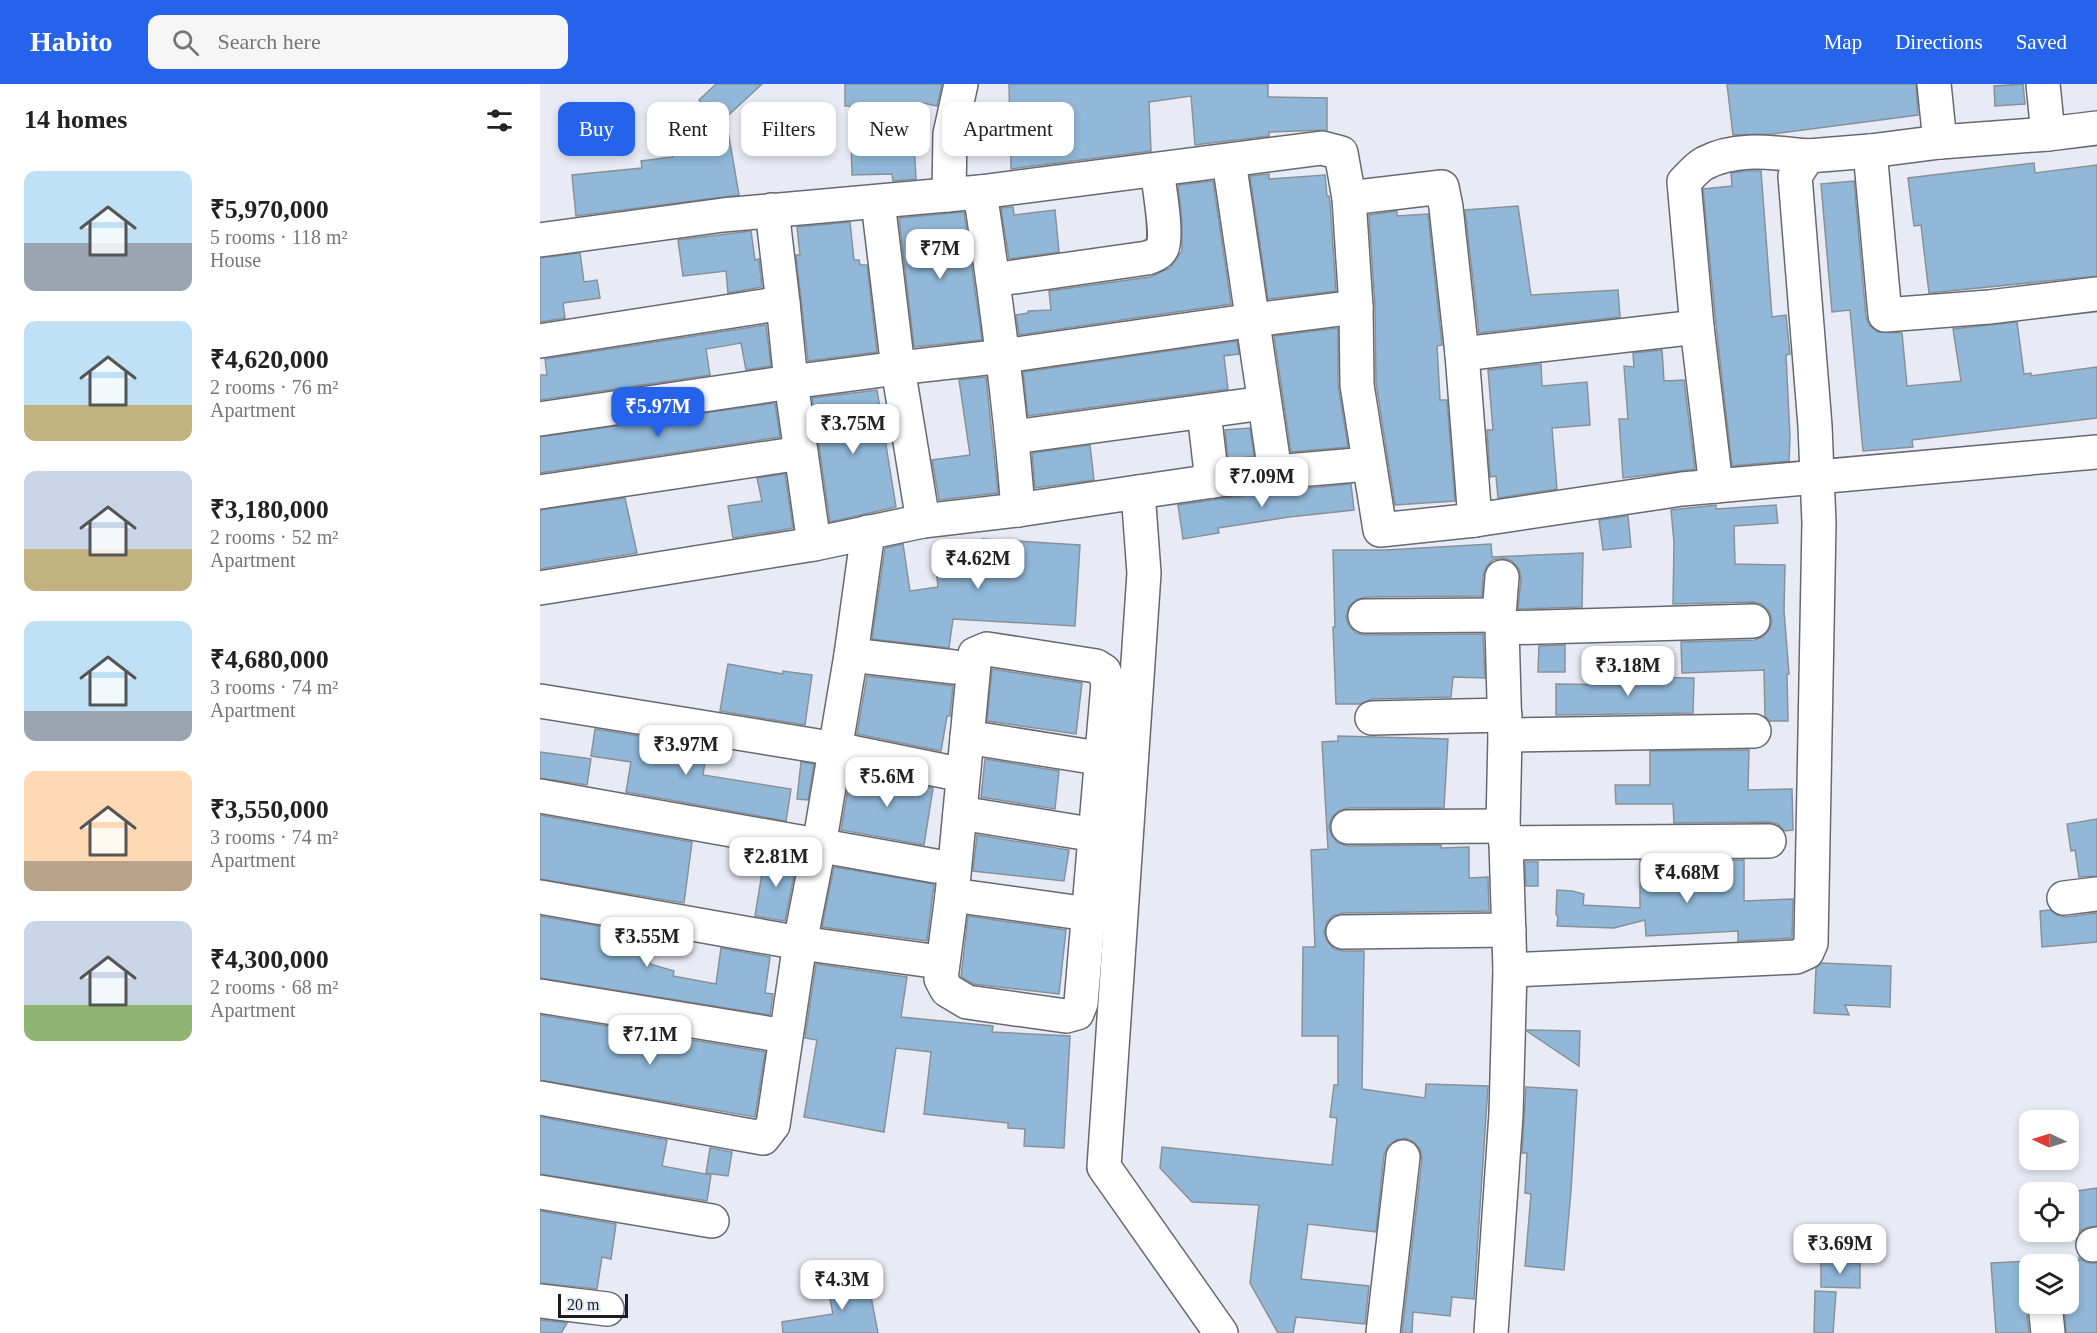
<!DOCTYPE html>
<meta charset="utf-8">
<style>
:root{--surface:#fff;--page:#f6f6f6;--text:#222;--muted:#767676;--accent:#2563eb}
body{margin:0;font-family:"Times New Roman",serif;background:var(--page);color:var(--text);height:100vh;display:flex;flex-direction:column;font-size:22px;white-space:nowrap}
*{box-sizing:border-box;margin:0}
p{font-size:20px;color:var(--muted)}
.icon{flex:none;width:33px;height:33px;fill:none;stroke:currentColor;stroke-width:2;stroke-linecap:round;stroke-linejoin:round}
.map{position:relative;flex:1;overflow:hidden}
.side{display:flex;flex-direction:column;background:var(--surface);width:540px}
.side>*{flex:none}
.banner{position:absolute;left:18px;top:18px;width:570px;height:54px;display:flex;gap:12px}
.needle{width:39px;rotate:274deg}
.fabs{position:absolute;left:1479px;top:1026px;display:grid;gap:12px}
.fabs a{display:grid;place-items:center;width:60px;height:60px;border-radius:12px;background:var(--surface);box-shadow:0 3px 9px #0003;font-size:30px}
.scale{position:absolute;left:18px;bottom:15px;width:70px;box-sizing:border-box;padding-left:6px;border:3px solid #1a1c1f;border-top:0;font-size:16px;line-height:21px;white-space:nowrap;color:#1a1c1f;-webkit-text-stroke:4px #e8ebf5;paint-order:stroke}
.price{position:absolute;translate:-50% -51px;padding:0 14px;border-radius:12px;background:#fff;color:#222;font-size:20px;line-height:39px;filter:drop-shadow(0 2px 3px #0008)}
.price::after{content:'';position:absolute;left:50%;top:36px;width:18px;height:14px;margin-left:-9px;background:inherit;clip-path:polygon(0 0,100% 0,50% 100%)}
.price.on{background:var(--accent);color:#fff}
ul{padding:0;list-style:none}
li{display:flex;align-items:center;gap:18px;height:150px;padding:0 24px}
li span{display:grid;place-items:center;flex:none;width:168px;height:120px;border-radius:12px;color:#555}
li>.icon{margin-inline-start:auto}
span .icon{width:72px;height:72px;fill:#fffc;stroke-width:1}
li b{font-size:26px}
h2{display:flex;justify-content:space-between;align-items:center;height:72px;padding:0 24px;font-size:26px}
.chip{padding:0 21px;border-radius:12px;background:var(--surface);box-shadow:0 3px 9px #0003;font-size:21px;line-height:54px}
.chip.on{background:var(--accent);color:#fff}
header{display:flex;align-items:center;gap:36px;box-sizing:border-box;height:84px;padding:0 30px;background:var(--accent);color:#fff}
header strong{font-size:28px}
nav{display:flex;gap:33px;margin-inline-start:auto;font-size:21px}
.search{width:420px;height:54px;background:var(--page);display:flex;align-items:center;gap:15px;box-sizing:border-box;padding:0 21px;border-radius:12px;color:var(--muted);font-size:22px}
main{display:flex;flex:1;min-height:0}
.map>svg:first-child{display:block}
</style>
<header>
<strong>Habito</strong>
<div class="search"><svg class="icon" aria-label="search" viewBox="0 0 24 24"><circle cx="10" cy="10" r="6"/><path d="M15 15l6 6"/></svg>Search here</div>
<nav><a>Map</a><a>Directions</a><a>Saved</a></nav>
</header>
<main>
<section class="side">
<h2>14 homes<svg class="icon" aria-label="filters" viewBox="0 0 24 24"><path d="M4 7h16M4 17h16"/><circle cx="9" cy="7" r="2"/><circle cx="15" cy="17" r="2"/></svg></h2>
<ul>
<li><span style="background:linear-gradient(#bfe0f5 60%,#9aa5b1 0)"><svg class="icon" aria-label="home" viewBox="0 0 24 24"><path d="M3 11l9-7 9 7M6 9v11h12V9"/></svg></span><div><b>₹5,970,000</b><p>5 rooms · 118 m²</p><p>House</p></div></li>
<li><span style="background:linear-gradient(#bfe0f5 70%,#c2b280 0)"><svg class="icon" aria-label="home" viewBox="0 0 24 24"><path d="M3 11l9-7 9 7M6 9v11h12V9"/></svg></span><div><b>₹4,620,000</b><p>2 rooms · 76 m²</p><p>Apartment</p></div></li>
<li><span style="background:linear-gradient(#c9d6e8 65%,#c2b280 0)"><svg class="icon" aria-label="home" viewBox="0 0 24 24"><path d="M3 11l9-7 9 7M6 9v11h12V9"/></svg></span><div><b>₹3,180,000</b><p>2 rooms · 52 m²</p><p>Apartment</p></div></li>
<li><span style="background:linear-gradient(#bfe0f5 75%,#9aa5b1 0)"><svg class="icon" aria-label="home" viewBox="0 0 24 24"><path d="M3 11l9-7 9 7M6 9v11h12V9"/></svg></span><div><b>₹4,680,000</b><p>3 rooms · 74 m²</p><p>Apartment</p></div></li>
<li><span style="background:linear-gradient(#ffd9b3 75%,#b9a48a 0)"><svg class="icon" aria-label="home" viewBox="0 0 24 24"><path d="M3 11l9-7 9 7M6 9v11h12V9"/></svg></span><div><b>₹3,550,000</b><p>3 rooms · 74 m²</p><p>Apartment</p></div></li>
<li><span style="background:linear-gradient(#c9d6e8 70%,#8fb573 0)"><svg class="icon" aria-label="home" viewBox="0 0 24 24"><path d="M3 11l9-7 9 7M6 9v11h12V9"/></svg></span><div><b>₹4,300,000</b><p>2 rooms · 68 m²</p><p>Apartment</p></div></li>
</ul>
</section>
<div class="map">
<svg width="1557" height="1249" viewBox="0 0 1557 1249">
<rect width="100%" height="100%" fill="#e8ebf5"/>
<g fill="#91b8d8" stroke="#899198" stroke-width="1.5">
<polygon points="176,0 222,0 180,39 159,16"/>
<polygon points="305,0 402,0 397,22 383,19 383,58 374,58 376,95 353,97 352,90 312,91 310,22 305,22"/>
<polygon points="469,0 728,0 728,13 787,14 787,46 729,48 729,52 655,61 651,12 609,18 611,67 471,85"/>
<polygon points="1187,0 1376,0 1378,31 1233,50 1193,51"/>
<polygon points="1483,0 1485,20 1455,22 1454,2"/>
<polygon points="188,47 199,111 36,132 32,91 102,84 101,77 133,73 130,57"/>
<polygon points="1494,79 1495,89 1557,81 1557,192 1389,209 1381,141 1374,142 1368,94"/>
<polygon points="1204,87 1221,87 1232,233 1246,231 1250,270 1246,271 1250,353 1249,377 1192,382 1176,241 1163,105 1192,102 1191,89"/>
<polygon points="729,90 729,95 785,91 787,112 789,112 790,118 796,207 728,215 710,92"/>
<polygon points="673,97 691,220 479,251 476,231 488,229 488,227 511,226 509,207 610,193 630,184 642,167 642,138 638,101"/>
<polygon points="1314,97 1326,233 1330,242 1338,248 1362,249 1367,302 1421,297 1413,245 1477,238 1484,290 1491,289 1491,292 1557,283 1557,334 1372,356 1373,363 1323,367 1310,226 1292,228 1281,100"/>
<polygon points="978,122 991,211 1078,206 1080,233 939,249 925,126"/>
<polygon points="473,123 474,131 515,126 519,168 469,175 461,124"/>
<polygon points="857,127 857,132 888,130 902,261 897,262 900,316 907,316 915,417 855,421 836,299 835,222 829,131"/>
<polygon points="424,128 442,256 374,263 359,134"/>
<polygon points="310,138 314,176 319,176 320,181 327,181 337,268 268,277 256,171 260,171 257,143"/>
<polygon points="211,147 215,176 219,175 222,203 188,209 186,187 143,192 138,156"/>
<polygon points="40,169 44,198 57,196 60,214 23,219 25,234 0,238 0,174"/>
<polygon points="226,241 231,282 206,286 201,259 166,265 170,291 0,316 0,291 7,291 5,275"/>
<polygon points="798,244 798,301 808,363 751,368 734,252"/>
<polygon points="697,257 699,270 684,272 688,305 488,332 483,288"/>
<polygon points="1122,266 1124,297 1144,296 1155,385 1083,394 1079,335 1088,335 1084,282 1094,283 1093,269"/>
<polygon points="1001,280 1002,302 1047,298 1050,341 1012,344 1017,405 958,414 956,392 950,393 947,346 953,346 948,286"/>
<polygon points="446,293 458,409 399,416 392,376 430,371 419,296"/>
<polygon points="337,306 356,423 290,438 272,314"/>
<polygon points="235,319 240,353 0,389 0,353"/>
<polygon points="710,344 714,372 688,376 685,346"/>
<polygon points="550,361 554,396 495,404 492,369"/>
<polygon points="245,390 253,444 193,454 188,422 222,417 217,394"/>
<polygon points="811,400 814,426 749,433 678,444 679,449 643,455 638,421 737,407"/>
<polygon points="85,414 97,469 0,485 0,426"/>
<polygon points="1176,421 1176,425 1236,421 1238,439 1194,442 1195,480 1245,481 1244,527 1249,590 1247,590 1248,637 1230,637 1225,632 1224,586 1142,589 1141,558 1214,556 1223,553 1230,545 1232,537 1229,527 1221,520 1213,518 1133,520 1134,458 1131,426"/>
<polygon points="1088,432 1091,463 1063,466 1059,436"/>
<polygon points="442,455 540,461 535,542 413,535 409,564 332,555 345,464 363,460 370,507 398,503 394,462 441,469"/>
<polygon points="951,460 952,473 1043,469 1042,523 978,525 981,494 979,485 972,477 963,474 953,476 946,483 943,492 942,512 825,513 816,516 809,522 806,533 809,542 816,549 825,551 943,550 945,594 913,593 911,613 832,615 820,620 796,620 793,543 795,543 793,466 846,466"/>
<polygon points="1025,561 1025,588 998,588 999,562"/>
<polygon points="188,580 243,590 243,587 272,591 265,641 180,627"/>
<polygon points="452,585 542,599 536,650 447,637"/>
<polygon points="327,592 413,602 410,632 407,632 401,667 317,650"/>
<polygon points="1091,593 1154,594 1153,629 1016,631 1016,600 1091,601"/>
<polygon points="55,645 167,663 163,691 251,705 246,737 86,708 91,678 51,672"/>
<polygon points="798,652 908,655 904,724 808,724 799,727 792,733 789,743 792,752 798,759 808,762 901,761 901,764 929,763 929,794 948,793 949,827 803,829 793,832 787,838 784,848 787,857 794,865 803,867 824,867 822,1005 885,1014 886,1000 948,1002 934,1215 912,1213 910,1232 873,1228 872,1249 862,1249 882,1075 880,1065 874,1058 865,1054 856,1056 848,1062 844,1071 836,1148 768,1140 761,1195 829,1202 825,1240 756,1233 753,1249 738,1249 710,1199 719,1121 652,1118 620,1084 622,1063 792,1081 797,1034 790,1033 794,1001 798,1001 798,952 762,952 763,863 775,863 771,766 788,765 782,658 798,657"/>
<polygon points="1209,666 1208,706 1252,705 1253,746 1244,747 1238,740 1229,738 1134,739 1133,720 1076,720 1075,701 1110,701 1110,667"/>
<polygon points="0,668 51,675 47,701 0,694"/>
<polygon points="445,675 519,687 515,725 441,713"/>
<polygon points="261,678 274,680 268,716 257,715"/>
<polygon points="311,687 393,704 384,761 301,746"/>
<polygon points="0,731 152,758 144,819 0,795"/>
<polygon points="1557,735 1557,792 1539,793 1535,766 1531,767 1527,740"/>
<polygon points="437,751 529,766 524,797 433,787"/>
<polygon points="225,771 257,777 245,837 215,832"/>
<polygon points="1204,776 1204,817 1253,815 1252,854 1198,857 1198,847 1106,852 1105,836 1074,844 1017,842 1018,833 1016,830 1017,806 1032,807 1044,810 1043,821 1100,824 1100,777"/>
<polygon points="985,778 998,778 998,802 986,802"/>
<polygon points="294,783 394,800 387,857 282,843"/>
<polygon points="1510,826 1517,831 1526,833 1557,829 1557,858 1502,863 1500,827"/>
<polygon points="0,832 115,852 110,880 134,887 133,892 176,900 181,864 230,873 225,909 233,910 230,931 0,894"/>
<polygon points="428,832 526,846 519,910 433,900 421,893"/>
<polygon points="1281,879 1351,882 1350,923 1305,921 1309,931 1274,929 1276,884"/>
<polygon points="276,880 367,893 361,933 453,942 452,948 530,952 524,1064 484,1062 485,1045 468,1044 468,1039 384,1030 391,968 356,964 344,1048 264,1033 277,956 265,954"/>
<polygon points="0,931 225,968 215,1033 0,996"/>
<polygon points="987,946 1040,947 1039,982 987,947"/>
<polygon points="986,1003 1037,1006 1031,1107 1024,1186 985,1182 991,1110 985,1109 987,1069 982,1069"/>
<polygon points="0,1033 127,1056 122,1082 171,1091 167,1117 0,1090"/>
<polygon points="170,1064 192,1068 188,1092 166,1089"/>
<polygon points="1557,1104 1557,1142 1548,1143 1540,1147 1537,1153 1531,1108"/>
<polygon points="0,1127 76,1140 71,1175 62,1173 57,1205 0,1199"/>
<polygon points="1539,1174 1547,1179 1557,1179 1557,1249 1526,1249 1524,1220 1528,1220 1528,1177 1540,1176"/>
<polygon points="1490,1177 1490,1210 1486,1222 1489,1249 1456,1249 1451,1179"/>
<polygon points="1281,1178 1320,1179 1320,1204 1281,1203"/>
<polygon points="327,1192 338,1249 243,1249 242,1238 293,1230 287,1200"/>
<polygon points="1275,1207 1296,1208 1293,1249 1274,1249"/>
<polygon points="0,1236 27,1239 21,1249 0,1249"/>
</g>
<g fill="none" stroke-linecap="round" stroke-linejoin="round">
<defs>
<g id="minor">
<polyline points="1394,0 1400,58"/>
<polyline points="1503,0 1508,50"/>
<polyline points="1330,67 1345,231 1449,223 1557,210"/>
<polyline points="689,77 735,388"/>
<path d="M440,108C456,214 470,319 478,426"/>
<polyline points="409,111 410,50 421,0"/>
<polyline points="809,114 902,103 906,123 922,270 935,436"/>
<polyline points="338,118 358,284 383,437"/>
<polyline points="232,126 243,219"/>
<polyline points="0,156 183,131 440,108 782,64 801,69 809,114 816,223 817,301 840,446 935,436 1142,405 1557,368"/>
<path d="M453,196L607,174C613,172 619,170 622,164C628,153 619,101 617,86"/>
<polyline points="0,257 243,219 251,298 274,460"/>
<polyline points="922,270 1157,243"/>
<polyline points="664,328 672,397"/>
<polyline points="0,335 251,298 358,284 464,272 714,236 816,223"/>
<polyline points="473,353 724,319"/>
<path d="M1176,402L1157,243L1144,98C1150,92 1157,83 1165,79C1197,62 1234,69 1268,72"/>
<polyline points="0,408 261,369"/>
<polyline points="598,408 735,388 828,380"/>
<polyline points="0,504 274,460 383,437 478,426 598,408 604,489 564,1083 681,1249"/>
<polyline points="825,532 959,531"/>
<polyline points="962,544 1213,537"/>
<polygon points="447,565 556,582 564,587 568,599 541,919 537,929 526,932 427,918 407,906 401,895 412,811 435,570"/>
<polyline points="311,571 414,583"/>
<polyline points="0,617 296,665 423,691"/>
<polyline points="832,634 965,631"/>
<polyline points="965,651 1214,647"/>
<polyline points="427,653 583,678"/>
<polyline points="0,712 395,782"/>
<polyline points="420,729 556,751"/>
<polyline points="808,743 963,742"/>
<polyline points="966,759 1229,757"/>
<polyline points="412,811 570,833"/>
<polyline points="0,813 260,859 385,876"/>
<polyline points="1524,814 1557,810"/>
<polyline points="803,848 969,846"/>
<polyline points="970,886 1256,873 1267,868 1271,859 1279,439 1275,342 1255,92 1268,72 1330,67 1400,58 1508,50 1557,44"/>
<polyline points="0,912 245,952"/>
<polyline points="0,1014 223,1054 233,1041 260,859 279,762 311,571 328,448"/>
<polyline points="0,1108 172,1137"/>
<polyline points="1553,1161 1557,1160"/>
<polyline points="0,1217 67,1225"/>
<polyline points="1505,1220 1508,1249"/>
<polyline points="843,1249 863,1073"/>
<polyline points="951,1249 966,1030 970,886 966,759 963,742 965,651 962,544 959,531 962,493"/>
</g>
</defs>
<use href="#minor" stroke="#666971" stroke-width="36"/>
<use href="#minor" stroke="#fff" stroke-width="33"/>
</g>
</svg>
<div class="fabs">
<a><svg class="needle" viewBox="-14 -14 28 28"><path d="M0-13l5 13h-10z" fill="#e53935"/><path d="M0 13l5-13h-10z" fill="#767676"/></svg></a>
<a><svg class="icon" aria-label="locate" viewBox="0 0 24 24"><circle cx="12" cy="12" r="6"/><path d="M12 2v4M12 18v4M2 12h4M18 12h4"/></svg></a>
<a><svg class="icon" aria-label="layers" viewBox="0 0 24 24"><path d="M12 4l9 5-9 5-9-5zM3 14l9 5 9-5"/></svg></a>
</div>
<div class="scale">20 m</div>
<b class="price" style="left:400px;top:196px">₹7M</b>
<b class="price on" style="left:118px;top:354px">₹5.97M</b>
<b class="price" style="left:313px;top:371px">₹3.75M</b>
<b class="price" style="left:722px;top:424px">₹7.09M</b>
<b class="price" style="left:438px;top:506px">₹4.62M</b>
<b class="price" style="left:1088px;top:613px">₹3.18M</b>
<b class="price" style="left:146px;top:692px">₹3.97M</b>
<b class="price" style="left:347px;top:724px">₹5.6M</b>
<b class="price" style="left:236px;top:804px">₹2.81M</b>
<b class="price" style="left:1147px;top:820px">₹4.68M</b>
<b class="price" style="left:107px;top:884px">₹3.55M</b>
<b class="price" style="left:110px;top:982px">₹7.1M</b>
<b class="price" style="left:1300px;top:1191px">₹3.69M</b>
<b class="price" style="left:302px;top:1227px">₹4.3M</b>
<div class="banner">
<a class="chip on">Buy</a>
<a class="chip">Rent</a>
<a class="chip">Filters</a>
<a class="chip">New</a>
<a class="chip">Apartment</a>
</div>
</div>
</main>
